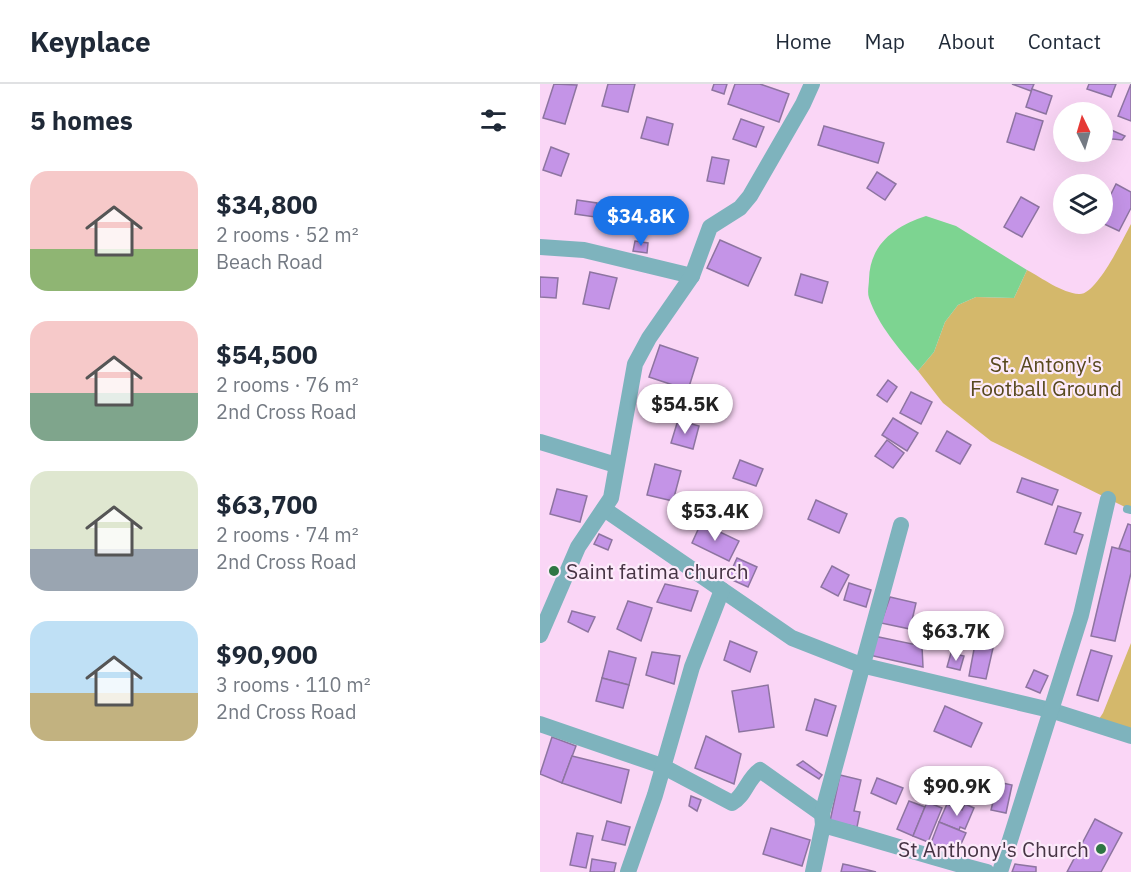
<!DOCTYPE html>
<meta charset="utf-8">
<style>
:root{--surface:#fff;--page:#f6f6f7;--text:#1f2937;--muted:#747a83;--line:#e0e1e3;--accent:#1a73e8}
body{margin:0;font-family:"IBM Plex Sans",sans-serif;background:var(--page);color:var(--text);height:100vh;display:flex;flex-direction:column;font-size:22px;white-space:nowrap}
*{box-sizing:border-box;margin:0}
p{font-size:20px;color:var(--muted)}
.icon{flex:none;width:33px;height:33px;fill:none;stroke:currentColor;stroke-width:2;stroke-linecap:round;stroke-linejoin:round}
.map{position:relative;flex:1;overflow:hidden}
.details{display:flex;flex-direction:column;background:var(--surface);width:540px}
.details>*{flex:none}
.needle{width:39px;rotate:355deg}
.fabs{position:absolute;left:513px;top:18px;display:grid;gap:12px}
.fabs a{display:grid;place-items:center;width:60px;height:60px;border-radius:50%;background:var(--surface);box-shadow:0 6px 24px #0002;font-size:30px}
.price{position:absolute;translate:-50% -51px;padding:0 14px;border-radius:21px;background:#fff;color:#222;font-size:20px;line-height:39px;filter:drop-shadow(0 2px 3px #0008)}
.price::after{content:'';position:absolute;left:50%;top:36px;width:18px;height:14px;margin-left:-9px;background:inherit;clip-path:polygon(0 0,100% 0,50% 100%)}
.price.on{background:var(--accent);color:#fff}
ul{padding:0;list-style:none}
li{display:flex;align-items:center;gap:18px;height:150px;padding:0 30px}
li span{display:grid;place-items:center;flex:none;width:168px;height:120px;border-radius:18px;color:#555}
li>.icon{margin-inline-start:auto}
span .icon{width:72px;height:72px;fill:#fffc;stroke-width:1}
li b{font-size:26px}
h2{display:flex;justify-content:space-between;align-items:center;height:72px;padding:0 30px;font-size:26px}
header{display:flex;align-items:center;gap:36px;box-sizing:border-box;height:84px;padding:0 30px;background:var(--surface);border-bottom:2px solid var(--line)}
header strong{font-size:28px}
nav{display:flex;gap:33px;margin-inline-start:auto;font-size:21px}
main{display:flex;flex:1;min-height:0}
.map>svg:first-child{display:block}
</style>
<header>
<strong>Keyplace</strong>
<nav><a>Home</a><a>Map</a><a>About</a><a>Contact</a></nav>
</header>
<main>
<section class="details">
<h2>5 homes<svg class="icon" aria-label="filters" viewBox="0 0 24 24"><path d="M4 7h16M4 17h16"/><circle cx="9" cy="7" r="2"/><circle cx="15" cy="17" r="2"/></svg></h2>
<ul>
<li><span style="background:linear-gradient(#f6c9c9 65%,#8fb573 0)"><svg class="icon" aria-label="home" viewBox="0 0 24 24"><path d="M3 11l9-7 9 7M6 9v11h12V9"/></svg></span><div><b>$34,800</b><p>2 rooms · 52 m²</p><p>Beach Road</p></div></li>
<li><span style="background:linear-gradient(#f6c9c9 60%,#7fa58c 0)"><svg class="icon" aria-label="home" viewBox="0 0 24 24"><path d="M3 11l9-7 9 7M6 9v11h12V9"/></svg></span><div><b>$54,500</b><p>2 rooms · 76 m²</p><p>2nd Cross Road</p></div></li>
<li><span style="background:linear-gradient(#dfe7d0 65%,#9aa5b1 0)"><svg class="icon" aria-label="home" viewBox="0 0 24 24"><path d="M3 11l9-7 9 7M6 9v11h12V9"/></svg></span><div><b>$63,700</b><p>2 rooms · 74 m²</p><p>2nd Cross Road</p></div></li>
<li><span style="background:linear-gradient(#bfe0f5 60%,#c2b280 0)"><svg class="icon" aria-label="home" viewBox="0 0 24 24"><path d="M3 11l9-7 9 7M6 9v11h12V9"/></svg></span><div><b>$90,900</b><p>3 rooms · 110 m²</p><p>2nd Cross Road</p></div></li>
</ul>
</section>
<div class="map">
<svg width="591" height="788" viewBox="0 0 591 788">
<rect width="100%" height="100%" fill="#fad6f6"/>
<g fill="#d4b86b">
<path d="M591,140V426L451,357L403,319L378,287L394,268L405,238L418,221L436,213L474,214L487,186C502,194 522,209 539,210C556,212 583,155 591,140Z"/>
<polygon points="591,559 591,652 555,641 563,629"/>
</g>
<path fill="#7dd491" d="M386,132L416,142L487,186L474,214L436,213L418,221L405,238L394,268L378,287C360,266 338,241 329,214C327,208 329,201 329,195C330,160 355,142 386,132Z"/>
<g fill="#c494e7" stroke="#8d74a0" stroke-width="1.5">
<polygon points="14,0 37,1 25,40 3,34"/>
<polygon points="68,0 95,0 88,28 62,22"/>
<polygon points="174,0 187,0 184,10 172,6"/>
<polygon points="195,0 220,0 249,10 239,38 188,20"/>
<polygon points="472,0 494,0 491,7"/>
<polygon points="549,0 576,0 571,13 547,5"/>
<polygon points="591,0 591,37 578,32"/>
<polygon points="492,5 512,12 506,30 486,23"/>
<polygon points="476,29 503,37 494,66 467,58"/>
<polygon points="107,33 133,40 128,61 101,54"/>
<polygon points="201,35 224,43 216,63 193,55"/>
<polygon points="284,42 344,59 338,79 278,61"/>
<polygon points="569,45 585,52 582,56 562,54"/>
<polygon points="11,63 29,70 21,92 3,86"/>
<polygon points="172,73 189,76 184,100 167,97"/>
<polygon points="337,88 356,100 345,116 327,104"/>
<polygon points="576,100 591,108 591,124 579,147 562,139 562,128"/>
<polygon points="481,113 499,123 482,153 464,143"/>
<polygon points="37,116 57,119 55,133 35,130"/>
<polygon points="180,156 221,174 208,202 167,184"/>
<polygon points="95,157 108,159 107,169 93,167"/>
<polygon points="50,188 77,194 69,225 43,220"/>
<polygon points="261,190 288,198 282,219 255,211"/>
<polygon points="0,193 18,194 16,214 0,213"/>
<polygon points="120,261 158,274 148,306 109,293"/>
<polygon points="348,296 357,303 347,318 337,311"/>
<polygon points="371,308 392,318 381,340 360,329"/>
<polygon points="353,334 378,349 367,367 342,351"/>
<polygon points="138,336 159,342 153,365 131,359"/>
<polygon points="407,347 431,361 420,380 396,367"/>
<polygon points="347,356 364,369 353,384 335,372"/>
<polygon points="200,376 223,385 216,402 193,394"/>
<polygon points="115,380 141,387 133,417 107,411"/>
<polygon points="482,394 518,406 512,421 477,408"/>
<polygon points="17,405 47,412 40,438 10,430"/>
<polygon points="276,416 307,430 299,449 268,435"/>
<polygon points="518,422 541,429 534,448 543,451 536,470 505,460"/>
<polygon points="161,439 199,457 189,477 152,459"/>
<polygon points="588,440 591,441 591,468 579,464"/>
<polygon points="59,450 72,456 68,466 54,460"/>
<polygon points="572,463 591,468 591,489 575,557 551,552"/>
<polygon points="197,474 217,483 208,503 188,494"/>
<polygon points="292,482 309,491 298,512 281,503"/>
<polygon points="309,499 331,506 326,523 304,516"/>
<polygon points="125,500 158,507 151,527 117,518"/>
<polygon points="350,513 376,519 370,545 341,539"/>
<polygon points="88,517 112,524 101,557 77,545"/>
<polygon points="32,527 55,533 48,548 28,538"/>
<polygon points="334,552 382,562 383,583 329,571"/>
<polygon points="190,557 217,568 210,588 184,576"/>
<polygon points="435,560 453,564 446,595 429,592"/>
<polygon points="551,566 572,572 558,617 537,611"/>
<polygon points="69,567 96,574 89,601 62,594"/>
<polygon points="112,568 140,572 134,600 106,591"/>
<polygon points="411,569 424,572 420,586 407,583"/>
<polygon points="494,586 508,592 500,609 486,603"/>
<polygon points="62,594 89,601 83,624 56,617"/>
<polygon points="228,601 234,643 199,648 192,607"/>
<polygon points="275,615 296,622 287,652 266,646"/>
<polygon points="405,622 442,639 431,663 394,647"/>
<polygon points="166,652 201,670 194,700 155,684"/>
<polygon points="12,653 36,662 22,699 0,690"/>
<polygon points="32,672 89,686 81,719 22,699"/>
<polygon points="263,677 282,691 279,695 257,681"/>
<polygon points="396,684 412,691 400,719 383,712"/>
<polygon points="300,691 321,696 314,727 320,728 317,743 290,737"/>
<polygon points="337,694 363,704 356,720 331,709"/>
<polygon points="458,698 472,701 466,729 451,726"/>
<polygon points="151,712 161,716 157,727 149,722"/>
<polygon points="369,717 385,723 373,752 357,745"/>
<polygon points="387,718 402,724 388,758 373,752"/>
<polygon points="407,720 422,726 425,720 434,724 425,745 420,743 419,746 399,738"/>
<polygon points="555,735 582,749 561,788 527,788"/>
<polygon points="67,737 90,743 85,761 62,756"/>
<polygon points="399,738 426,749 421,760 416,758 411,768 391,759"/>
<polygon points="231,744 270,756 262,782 223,770"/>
<polygon points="37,749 53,752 46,784 30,781"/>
<polygon points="52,775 76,779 74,788 50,788"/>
<polygon points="303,780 308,781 336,788 301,788"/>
<polygon points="475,780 496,783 496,788 472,788"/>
</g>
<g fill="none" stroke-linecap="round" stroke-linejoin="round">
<polyline stroke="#7eb3bd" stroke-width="8" points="587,425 591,426"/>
<g stroke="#7eb3bd" stroke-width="16">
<polyline points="0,163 44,166 152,192"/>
<polyline points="0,358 76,381"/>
<polyline points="64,425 252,554 321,581 510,626 591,652"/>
<polyline points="0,551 38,463 71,414 95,280 109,254 152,192 170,143 200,124 210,112 263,20 272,0"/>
<path d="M0,640L122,682L192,719C205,712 207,695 220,686L282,730"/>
<path d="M283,741C338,756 392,774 447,788"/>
<polyline points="88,788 115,711 152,583 182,506"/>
<polyline points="273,788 283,741 282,730 361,441"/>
<polyline points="460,788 541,531 568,415"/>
</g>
</g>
<g fill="#2e7643" stroke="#fceafa" stroke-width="2">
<circle cx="14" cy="487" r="6"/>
<circle cx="561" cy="765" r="6"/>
</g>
<g text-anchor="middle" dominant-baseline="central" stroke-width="4.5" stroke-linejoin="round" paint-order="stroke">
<g font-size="21" fill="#57481e" stroke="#fceafa">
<text x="506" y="280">St. Antony's<tspan x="506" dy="24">Football Ground</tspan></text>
</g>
<g font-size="21" fill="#463444" stroke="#fceafa" text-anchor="start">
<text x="26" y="487">Saint fatima church</text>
<text x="549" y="765" text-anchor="end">St Anthony's Church</text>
</g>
</g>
</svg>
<div class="fabs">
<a><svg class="needle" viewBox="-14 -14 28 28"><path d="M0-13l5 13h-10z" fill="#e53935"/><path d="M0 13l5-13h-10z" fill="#747a83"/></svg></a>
<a><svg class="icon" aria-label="layers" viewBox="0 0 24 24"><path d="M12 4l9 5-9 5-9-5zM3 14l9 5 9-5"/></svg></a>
</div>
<b class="price on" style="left:101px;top:163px">$34.8K</b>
<b class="price" style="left:145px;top:351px">$54.5K</b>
<b class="price" style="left:175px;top:458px">$53.4K</b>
<b class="price" style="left:416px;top:578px">$63.7K</b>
<b class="price" style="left:417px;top:733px">$90.9K</b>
</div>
</main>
